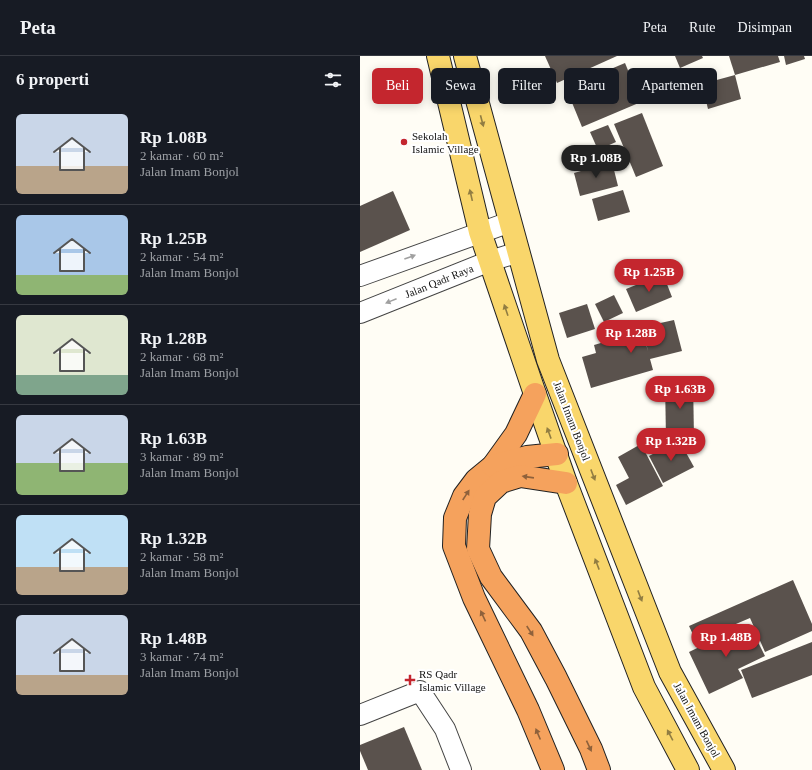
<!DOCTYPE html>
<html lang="id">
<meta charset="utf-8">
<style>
:root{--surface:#171b24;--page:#242831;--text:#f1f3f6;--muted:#9ea1a6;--line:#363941;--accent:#c4262e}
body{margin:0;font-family:Georgia,serif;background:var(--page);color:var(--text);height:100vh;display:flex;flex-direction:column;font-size:15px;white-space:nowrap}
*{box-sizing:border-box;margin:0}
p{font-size:13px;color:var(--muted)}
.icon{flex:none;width:22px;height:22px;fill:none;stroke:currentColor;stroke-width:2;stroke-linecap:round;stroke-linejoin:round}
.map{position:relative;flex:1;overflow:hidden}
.side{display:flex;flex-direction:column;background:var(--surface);width:360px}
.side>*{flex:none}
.top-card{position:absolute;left:12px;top:12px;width:380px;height:36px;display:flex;gap:8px}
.price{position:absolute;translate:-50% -34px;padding:0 9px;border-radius:14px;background:var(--accent);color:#fff;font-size:13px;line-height:26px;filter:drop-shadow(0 1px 2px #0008)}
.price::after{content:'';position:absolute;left:50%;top:24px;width:12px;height:9px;margin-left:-6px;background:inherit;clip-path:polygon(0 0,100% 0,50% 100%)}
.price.selected{background:#222;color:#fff}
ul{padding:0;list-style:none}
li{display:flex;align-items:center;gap:12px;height:100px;padding:0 16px}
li+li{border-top:1px solid var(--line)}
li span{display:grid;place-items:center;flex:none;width:112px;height:80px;border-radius:6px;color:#555}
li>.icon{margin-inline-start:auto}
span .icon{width:48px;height:48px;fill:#fffc;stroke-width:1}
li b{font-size:17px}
h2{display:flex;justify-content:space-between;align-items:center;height:48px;padding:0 16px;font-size:17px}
.pill{padding:0 14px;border-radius:6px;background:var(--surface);box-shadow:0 2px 10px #0003;font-size:14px;line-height:36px}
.pill.selected{background:var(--accent);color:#fff}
header{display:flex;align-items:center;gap:24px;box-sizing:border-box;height:56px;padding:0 20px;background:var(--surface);border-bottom:1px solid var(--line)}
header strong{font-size:19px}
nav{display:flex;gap:22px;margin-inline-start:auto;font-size:14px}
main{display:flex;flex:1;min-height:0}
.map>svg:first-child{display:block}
</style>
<header>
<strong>Peta</strong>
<nav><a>Peta</a><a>Rute</a><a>Disimpan</a></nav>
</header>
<main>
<section class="side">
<h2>6 properti<svg class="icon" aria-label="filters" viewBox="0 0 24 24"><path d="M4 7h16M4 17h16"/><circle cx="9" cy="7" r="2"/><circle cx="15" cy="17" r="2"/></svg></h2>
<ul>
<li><span style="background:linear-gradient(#c9d6e8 65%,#b9a48a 0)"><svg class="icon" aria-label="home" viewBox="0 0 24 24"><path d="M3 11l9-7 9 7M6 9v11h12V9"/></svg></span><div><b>Rp 1.08B</b><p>2 kamar · 60 m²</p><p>Jalan Imam Bonjol</p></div></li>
<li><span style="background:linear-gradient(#a9c7e8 75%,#8fb573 0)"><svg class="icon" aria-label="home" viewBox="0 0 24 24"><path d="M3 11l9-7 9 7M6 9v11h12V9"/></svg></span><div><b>Rp 1.25B</b><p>2 kamar · 54 m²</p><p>Jalan Imam Bonjol</p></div></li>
<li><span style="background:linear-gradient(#dfe7d0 75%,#7fa58c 0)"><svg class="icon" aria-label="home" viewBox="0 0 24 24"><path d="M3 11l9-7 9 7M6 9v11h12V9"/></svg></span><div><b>Rp 1.28B</b><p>2 kamar · 68 m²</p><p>Jalan Imam Bonjol</p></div></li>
<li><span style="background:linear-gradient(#c9d6e8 60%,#8fb573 0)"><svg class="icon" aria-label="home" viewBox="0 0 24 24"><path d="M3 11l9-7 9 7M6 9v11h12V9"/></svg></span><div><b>Rp 1.63B</b><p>3 kamar · 89 m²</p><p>Jalan Imam Bonjol</p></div></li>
<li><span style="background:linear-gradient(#bfe0f5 65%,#b9a48a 0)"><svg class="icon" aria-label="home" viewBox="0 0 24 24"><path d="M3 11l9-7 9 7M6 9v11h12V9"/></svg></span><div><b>Rp 1.32B</b><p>2 kamar · 58 m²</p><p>Jalan Imam Bonjol</p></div></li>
<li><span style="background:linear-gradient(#c9d6e8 75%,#b9a48a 0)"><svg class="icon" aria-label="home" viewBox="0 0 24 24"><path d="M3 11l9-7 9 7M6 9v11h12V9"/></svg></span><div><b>Rp 1.48B</b><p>3 kamar · 74 m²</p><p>Jalan Imam Bonjol</p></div></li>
</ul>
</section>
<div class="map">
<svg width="452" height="714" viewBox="0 0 452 714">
<rect width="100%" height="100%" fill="#fffdf5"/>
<g fill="#5a524d">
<polygon points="185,0 257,0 197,27"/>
<polygon points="315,0 342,0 343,2 320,12"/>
<polygon points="369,0 418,0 420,6 375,19"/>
<polygon points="424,0 444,0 445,3 426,9"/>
<polygon points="265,7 281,46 222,71 206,32"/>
<polygon points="335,12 342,39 324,44 316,17"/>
<polygon points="375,19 381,43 348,53 342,28"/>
<polygon points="282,57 303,110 276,121 254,68"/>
<polygon points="248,69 256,86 238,94 230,76"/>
<polygon points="252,106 258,130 220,140 214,117"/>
<polygon points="263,134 270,156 238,165 232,143"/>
<polygon points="33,135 50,174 0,196 0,150"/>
<polygon points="303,218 312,241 276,256 266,233"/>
<polygon points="254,239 263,257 244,266 235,248"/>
<polygon points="227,248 235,273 207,282 199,257"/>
<polygon points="314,264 322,295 290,303 293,314 231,332 222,301 236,297 234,289 282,275 288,295 282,271"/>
<polygon points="333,324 334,382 306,383 305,325"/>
<polygon points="319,384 334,411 303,427 289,400"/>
<polygon points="281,388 303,430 266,449 256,429 269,422 258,401"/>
<polygon points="433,524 452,568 452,575 405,596 390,562 336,585 329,570"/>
<polygon points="389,568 405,600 378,613 383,622 349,638 329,596 362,580 363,581"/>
<polygon points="452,586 452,619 392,642 381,614"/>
<polygon points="44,671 62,714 8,714 0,695 0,689"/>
</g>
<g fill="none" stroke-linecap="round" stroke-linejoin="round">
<defs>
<g id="minor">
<polyline points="0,220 150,166"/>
<polyline points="0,257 130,205 159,196"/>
<polyline points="0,659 60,635 85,673 101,714"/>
</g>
<g id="major">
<polyline points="78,0 120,176 175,338 206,427 284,631 328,714"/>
<polyline points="105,0 188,304 310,616 364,714"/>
</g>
<g id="highway">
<polyline points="175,338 156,378 133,410 116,424 104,440 95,462 94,490 114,542 168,654 193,714"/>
<polyline points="133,410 167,401 197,398"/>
<polyline points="206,427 160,420 141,426 125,441 120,458 118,493 131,521 171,575 196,622 231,693 239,714"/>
</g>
</defs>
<use href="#minor" stroke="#444" stroke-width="22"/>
<use href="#major" stroke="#222" stroke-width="24"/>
<use href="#highway" stroke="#222" stroke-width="24"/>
<use href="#minor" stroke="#fff" stroke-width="20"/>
<use href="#major" stroke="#f9d66b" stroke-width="22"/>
<use href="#highway" stroke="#f5a25d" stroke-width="22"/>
</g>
<defs><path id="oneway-solid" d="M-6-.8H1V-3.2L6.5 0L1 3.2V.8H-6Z"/></defs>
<g fill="#917d42">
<use href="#oneway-solid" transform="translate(122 65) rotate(75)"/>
<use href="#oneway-solid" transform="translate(111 139) rotate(-103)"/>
<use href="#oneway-solid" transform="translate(146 254) rotate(-109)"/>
<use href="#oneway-solid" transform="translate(189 377) rotate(-110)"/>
<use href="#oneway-solid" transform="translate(233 419) rotate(69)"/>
<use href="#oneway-solid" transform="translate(237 508) rotate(-111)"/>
<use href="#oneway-solid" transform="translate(280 540) rotate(69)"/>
<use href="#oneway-solid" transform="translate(310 679) rotate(-118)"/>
</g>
<g fill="#a0a0a0">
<use href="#oneway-solid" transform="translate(50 201) rotate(-20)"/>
<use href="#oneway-solid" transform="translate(31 245) rotate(158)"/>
</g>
<g fill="#8e613b">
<use href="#oneway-solid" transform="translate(168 421) rotate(-172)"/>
<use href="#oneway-solid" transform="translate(106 439) rotate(-57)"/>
<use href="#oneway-solid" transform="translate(123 560) rotate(-115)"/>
<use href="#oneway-solid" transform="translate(170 575) rotate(57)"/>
<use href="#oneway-solid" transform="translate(178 678) rotate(-113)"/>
<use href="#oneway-solid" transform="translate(229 690) rotate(65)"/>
</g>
<g fill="#c4262e" stroke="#fff" stroke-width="1.5">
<circle cx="44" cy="86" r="4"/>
<path d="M48 618h4v4h4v4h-4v4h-4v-4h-4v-4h4z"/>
</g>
<g text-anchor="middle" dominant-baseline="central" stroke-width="4" stroke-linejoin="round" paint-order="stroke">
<g font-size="11" fill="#111" stroke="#fff" text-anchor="start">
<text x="52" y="80">Sekolah<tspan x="52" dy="13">Islamic Village</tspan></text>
<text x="59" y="618">RS Qadr<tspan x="59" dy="13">Islamic Village</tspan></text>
</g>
<g font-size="11" fill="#111" stroke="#fff">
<text transform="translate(79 225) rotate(-22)">Jalan Qadr Raya</text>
<text transform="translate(212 365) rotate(69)">Jalan Imam Bonjol</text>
<text transform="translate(337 664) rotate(61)">Jalan Imam Bonjol</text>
</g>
</g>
</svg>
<b class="price selected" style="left:236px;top:123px">Rp 1.08B</b>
<b class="price" style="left:289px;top:237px">Rp 1.25B</b>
<b class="price" style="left:271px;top:298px">Rp 1.28B</b>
<b class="price" style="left:320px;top:354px">Rp 1.63B</b>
<b class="price" style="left:311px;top:406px">Rp 1.32B</b>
<b class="price" style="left:366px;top:602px">Rp 1.48B</b>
<div class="top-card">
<a class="pill selected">Beli</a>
<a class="pill">Sewa</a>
<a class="pill">Filter</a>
<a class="pill">Baru</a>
<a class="pill">Apartemen</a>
</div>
</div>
</main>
